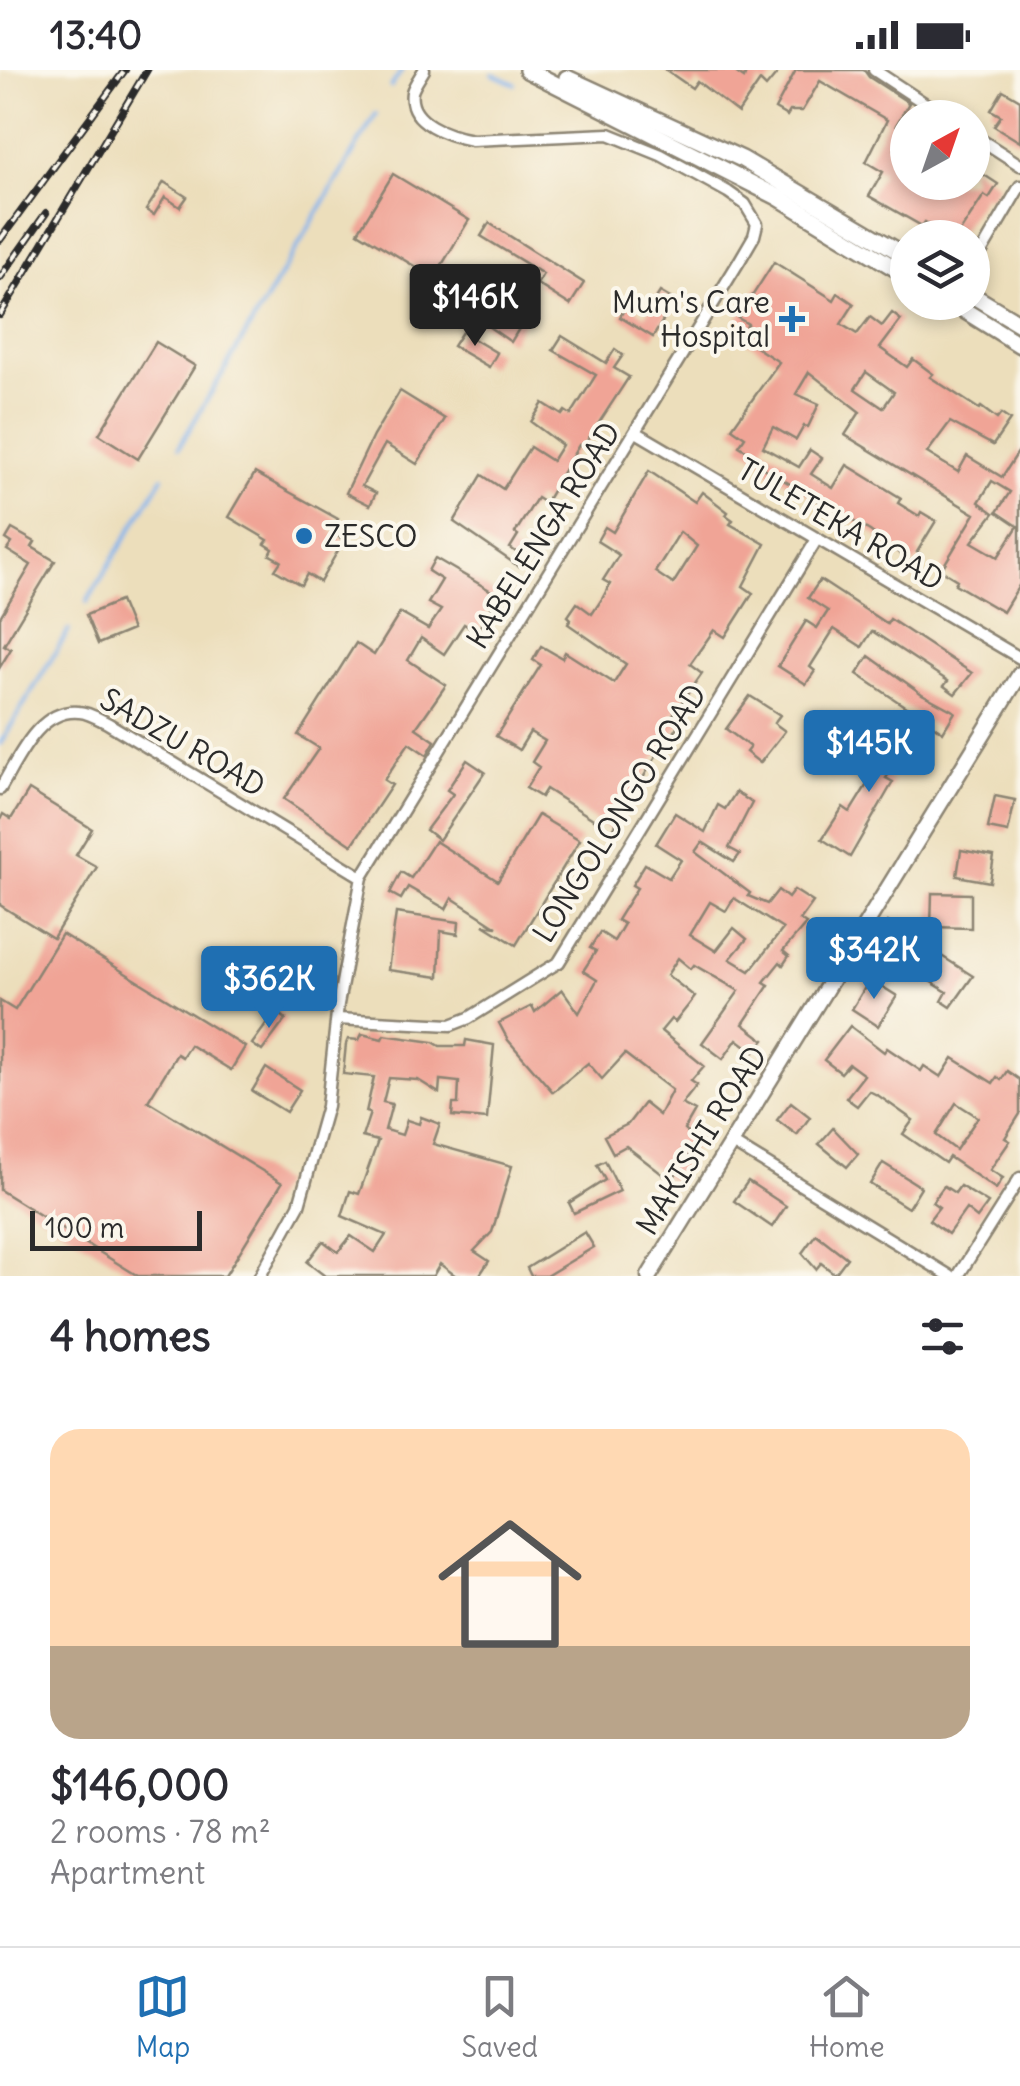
<!DOCTYPE html>
<meta charset="utf-8">
<style>
:root{--surface:#fff;--page:#f7f7f7;--text:#2b2b33;--muted:#7c7c81;--line:#e1e1e2;--accent:#1f6fb2}
body{margin:0;font-family:Delius,sans-serif;background:var(--page);color:var(--text);height:100vh;display:flex;flex-direction:column;font-size:38px;white-space:nowrap}
*{box-sizing:border-box;margin:0}
p{font-size:32px;color:var(--muted)}
.icon{flex:none;width:55px;height:55px;fill:none;stroke:currentColor;stroke-width:2;stroke-linecap:round;stroke-linejoin:round}
.map{position:relative;height:1206px;overflow:hidden}
.drawer{display:flex;flex-direction:column;background:var(--surface);flex:1}
.drawer>*{flex:none}
.needle{width:65px;rotate:40deg}
.tools{position:absolute;left:890px;top:30px;display:grid;gap:20px}
.tools a{display:grid;place-items:center;width:100px;height:100px;border-radius:50%;background:var(--surface);box-shadow:0 5px 15px #0003;font-size:50px}
.scale{position:absolute;left:30px;bottom:25px;width:172px;box-sizing:border-box;padding-left:10px;border:5px solid #2b2b2b;border-top:0;font-size:28px;line-height:35px;white-space:nowrap;color:#2b2b2b;-webkit-text-stroke:8px #fbf7ec;paint-order:stroke}
.price{position:absolute;translate:-50% -85px;padding:0 22px;border-radius:10px;background:var(--accent);color:#fff;font-size:32px;line-height:65px;filter:drop-shadow(0 2px 5px #0008)}
.price::after{content:'';position:absolute;left:50%;top:60px;width:30px;height:22px;margin-left:-15px;background:inherit;clip-path:polygon(0 0,100% 0,50% 100%)}
.price.selected{background:#222;color:#fff}
ul{padding:0;list-style:none}
li{display:grid;align-content:center;gap:20px;height:530px;padding:0 50px}
li+li{border-top:2px solid var(--line)}
li span{display:grid;place-items:center;height:310px;border-radius:30px;color:#555}
li>.icon{margin-inline-start:auto}
span .icon{width:180px;height:180px;fill:#fffc;stroke-width:1}
li b{font-size:42px}
h2{display:flex;justify-content:space-between;align-items:center;height:120px;padding:0 50px;font-size:42px}
.status{display:flex;justify-content:space-between;align-items:center;height:70px;padding:0 50px;background:var(--surface);direction:ltr}
.status svg{height:28px;fill:currentColor}
.tabs{display:flex;justify-content:space-around;align-items:center;height:140px;border-top:2px solid var(--line);background:var(--surface);font-size:28px;color:var(--muted)}
.tabs a{display:grid;justify-items:center;gap:5px}
.tabs .selected{color:var(--accent)}
.map>svg:first-child{display:block}
</style>
<div class="status"><b>13:40</b><svg viewBox="0 0 49 12"><path d="M0 12V9h3v3zM5 12V6h3v6zM10 12V3h3v9zM15 12V0h3v12zM26 1h20v11H26zM47 4h2v5h-2z"/></svg></div>
<div class="map">
<svg width="1020" height="1206" viewBox="0 0 1020 1206">
<rect width="100%" height="100%" fill="#fbf7ec"/>
<filter id="ink" filterUnits="userSpaceOnUse"><feTurbulence type="fractalNoise" baseFrequency=".01" numOctaves="2"/><feDisplacementMap in="SourceGraphic" scale="20" xChannelSelector="R" yChannelSelector="G"/><feConvolveMatrix kernelMatrix="1 2 1 2 8 2 1 2 1" color-interpolation-filters="sRGB"/></filter>
<filter id="wash" filterUnits="userSpaceOnUse"><feTurbulence type="fractalNoise" baseFrequency=".0048" numOctaves="4" result="noise"/><feDisplacementMap in="SourceGraphic" scale="40" xChannelSelector="R" yChannelSelector="G"/><feGaussianBlur stdDeviation="2.25" result="paint"/><feColorMatrix in="noise" values="0 0 0 0 0 0 0 0 0 0 0 0 0 0 0 0 0 1.4 0 .05"/><feComposite in="paint" operator="in"/></filter>
<g filter="url(#wash)">
<rect width="100%" height="100%" fill="#ecdebb"/>
<g fill="none" stroke-linecap="round" stroke-linejoin="round">
<g stroke="#81b3ed" stroke-width="4">
<polyline points="493,4 515,14"/>
<polyline points="391,17 402,0"/>
<polyline points="179,377 376,44"/>
<polyline points="87,532 163,407"/>
<polyline points="0,674 69,560"/>
</g>
</g>
<g id="blocks">
<g fill="#f0a496" fill-rule="evenodd">
<polygon points="666,0 732,0 744,8 747,0 780,0 766,17 760,11 738,43 697,11 692,18"/>
<polygon points="796,0 864,0 869,7 909,33 896,55 906,61 895,79 908,86 908,112 972,112 972,97 998,114 989,128 984,125 956,168 949,168 925,152 922,156 869,126 883,102 866,92 887,50 820,11 802,41 790,41 787,46 775,39"/>
<polygon points="1003,20 1020,30 1020,72 994,56 1001,46 991,40"/>
<polygon points="393,104 469,150 434,208 358,162"/>
<polygon points="164,112 187,127 180,137 165,127 154,145 146,140"/>
<polygon points="489,153 584,213 570,235 537,214 543,204 481,166"/>
<path d="M774,192L834,230L838,223L854,234L841,254L857,264L870,247L882,256L892,243L901,250L880,278L907,297L913,289L933,304L930,307L979,339L981,337L997,349L1001,344L1010,350L993,375L950,352L927,383L958,402L967,386L1002,407L1020,379V514L1003,542L955,514L957,510L941,500L975,444L845,365L860,342L809,302L796,324L819,334L808,357L804,356L796,370L773,357L763,377L799,397L810,380L822,388L811,404L833,418L847,395L901,428L898,433L919,446L921,442L936,451L917,482L921,484L915,495L870,461L763,398L766,393L739,376L745,367L732,358L779,292L740,267L748,254L738,248ZM866,302L894,322L883,338L855,319ZM992,411L1010,422L997,442L1018,456L998,487L972,472L994,443L979,432Z"/>
<polygon points="495,210 507,218 512,210 522,217 516,224 526,231 522,237 529,242 511,272 473,246"/>
<polygon points="660,222 675,231 653,267 620,247 628,232 645,246"/>
<polygon points="462,262 497,283 489,297 453,276"/>
<polygon points="562,266 606,293 615,279 623,285 614,298 629,307 583,377 579,375 545,433 537,428 515,463 518,465 510,478 524,487 518,496 454,452 482,405 503,419 530,377 552,391 562,375 531,352 543,333 562,345 565,341 571,345 596,305 553,280"/>
<polygon points="156,272 195,296 138,389 99,364"/>
<polygon points="400,321 445,349 417,394 385,374 362,416 376,423 370,435 346,423 373,366"/>
<path d="M649,401L695,432L702,422L728,442L726,445L733,450L730,454L765,474L743,516L753,523L725,567L714,560L690,594L702,603L672,646L681,652L662,681L660,679L612,761L546,719L541,727L526,718L539,697L532,692L545,671L530,662L519,680L496,666L541,595L533,590L541,576L562,588L565,582L614,613L626,594L568,554L571,549L568,546L577,533L592,544L602,529L610,514L603,510L619,485L597,471L605,457L613,462ZM680,462L697,476L673,514L655,502Z"/>
<polygon points="255,403 338,449 331,462 344,470 320,512 307,504 301,515 275,500 281,491 270,485 273,479 265,474 268,470 229,447"/>
<polygon points="12,459 35,472 32,477 55,491 4,575 11,579 0,597 0,547 31,495 7,480 12,473 6,469"/>
<polygon points="435,488 498,525 477,562 464,554 444,584 421,568 408,590 446,615 416,658 435,671 427,685 409,673 384,710 392,715 352,775 284,729 319,678 298,665 356,573 374,585 400,543 428,559 441,540 428,533 442,510 428,501"/>
<polygon points="820,510 887,554 890,549 972,603 955,624 944,616 948,611 872,561 862,577 834,559 810,597 815,601 806,614 778,596 806,551 817,558 828,541 808,528"/>
<polygon points="120,531 132,560 98,574 86,545"/>
<polygon points="869,586 922,624 955,642 943,662 857,604"/>
<polygon points="750,626 780,645 774,653 785,661 760,693 746,682 750,677 726,659"/>
<polygon points="889,658 920,679 913,689 904,682 886,708 893,712 850,787 822,769 843,737 850,742 881,692 871,684"/>
<polygon points="467,690 485,702 439,770 426,760 453,724 447,720"/>
<polygon points="29,720 92,759 76,785 97,797 53,868 0,835 0,750 3,744 11,749"/>
<path d="M736,722L752,733L729,778L740,784L734,792L702,772L695,782L750,823L748,826L767,834L778,820L788,828L794,820L813,832L800,850L806,854L783,881L789,886L783,895L780,892L764,912L769,915L743,954L764,970L754,982L737,969L723,989L702,973L739,921L694,895L691,899L678,888L667,905L695,927L675,952L671,949L661,961L704,996L691,1011L697,1015L682,1034L695,1041L684,1060L698,1072L671,1111L626,1076L613,1083L604,1066L628,1054L644,1033L659,1045L672,1020L625,984L602,1009L588,993L553,1022L508,970L499,953L532,936L535,942L562,919L579,943L597,910L583,901L596,881L590,878L600,862L614,871L624,854L617,850L637,818L632,815L645,794L669,808L681,790L656,774L675,743L705,762L718,735L725,739ZM734,828L783,859L750,901L730,889L747,869L734,858L716,881L690,865L710,832L726,841Z"/>
<polygon points="995,726 1015,730 1008,762 988,758"/>
<polygon points="538,745 580,770 516,875 484,855 497,857 452,828 446,839 408,817 401,829 390,823 401,802 411,808 435,771 498,811"/>
<polygon points="961,780 994,786 990,812 957,806"/>
<polygon points="932,823 971,824 971,858 931,857"/>
<polygon points="396,843 459,852 458,864 441,861 439,907 388,900"/>
<polygon points="888,852 973,906 951,937 942,931 947,922 922,906 925,901 898,883 894,890 886,885 891,878 877,869"/>
<polygon points="62,864 245,977 231,1000 190,975 182,987 177,984 148,1031 282,1113 225,1206 138,1206 0,1120 0,931 15,940"/>
<polygon points="870,909 897,926 878,956 852,939"/>
<polygon points="276,941 286,949 262,981 252,974"/>
<path d="M850,956L884,982L887,978L921,1001L924,996L941,1007L953,988L993,1013L997,1007L1001,1010L1007,1001L1020,1010V1044L1005,1068L1010,1071L990,1100L1003,1108L996,1119L949,1087L945,1093L903,1064L913,1050L879,1026L869,1021L857,1036L846,1028L864,1005L849,994L841,1003L824,990ZM956,1033L978,1047L956,1080L936,1065Z"/>
<polygon points="362,964 382,969 384,965 433,972 440,976 465,976 466,970 494,975 487,1049 452,1046 453,1034 458,1034 459,1012 440,1010 439,1023 418,1010 389,1008 383,1032 392,1034 385,1060 402,1065 407,1050 419,1054 421,1047 440,1054 433,1074 512,1096 492,1162 474,1181 489,1191 479,1206 456,1206 440,1194 433,1206 325,1206 307,1192 323,1171 338,1182 351,1166 375,1182 386,1165 342,1146 350,1121 359,1124 378,1071 362,1067 370,1043 366,1042 374,1007 343,1004 346,974 348,969 359,970"/>
<polygon points="266,998 300,1020 286,1042 252,1021"/>
<polygon points="791,1032 810,1047 797,1065 777,1050"/>
<polygon points="833,1058 858,1084 847,1097 819,1074"/>
<polygon points="605,1091 620,1121 574,1143 569,1133 605,1110 597,1095"/>
<polygon points="883,1093 921,1117 908,1138 870,1114"/>
<polygon points="748,1111 786,1136 772,1157 734,1131"/>
<polygon points="944,1116 955,1123 960,1116 988,1133 977,1148 966,1139 948,1164 929,1150 939,1137 932,1132"/>
<polygon points="585,1162 594,1177 546,1206 531,1206 527,1198"/>
<polygon points="816,1164 847,1188 835,1204 821,1193 816,1199 802,1183"/>
</g>
</g>
</g>
<g filter="url(#ink)">
<use href="#blocks" fill-opacity="0" stroke="#8c8473" stroke-width="2.5"/>
<g fill="none" stroke-linecap="round" stroke-linejoin="round">
<defs>
<g id="minor">
<polyline points="874,0 947,48"/>
<polyline points="972,64 1020,95"/>
<polyline points="972,198 1020,116"/>
<polyline points="636,362 1020,588"/>
<path d="M0,719C17,691 38,638 79,642C88,642 101,650 109,654L362,807"/>
<polyline points="337,949 451,955 469,948 559,892 817,469"/>
<polyline points="732,1073 950,1206"/>
<path d="M260,1206L299,1135L327,1036L338,934L362,807L740,190L754,166L757,154L745,134L728,122L661,85L609,64L472,70C450,66 407,53 412,22C414,15 420,7 424,0"/>
<polyline points="958,1206 1020,1108"/>
</g>
<polyline id="secondary" points="649,1206 1020,604"/>
<g id="primary">
<polyline points="527,0 778,127 908,206"/>
<polyline points="567,8 742,89 908,187"/>
<polyline points="972,225 1020,254"/>
<polyline points="951,232 1020,275"/>
</g>
</defs>
<use href="#minor" stroke="#8c8473" stroke-width="15"/>
<use href="#secondary" stroke="#8c8473" stroke-width="19"/>
<use href="#primary" stroke="#8c8473" stroke-width="20"/>
<use href="#minor" stroke="#fff" stroke-width="10"/>
<use href="#secondary" stroke="#fff" stroke-width="14"/>
<use href="#primary" stroke="#fff" stroke-width="15"/>
<defs>
<g id="rail">
<polyline points="0,170 125,0"/>
<polyline points="0,208 46,143"/>
<polyline points="0,245 147,0"/>
</g>
</defs>
<use href="#rail" stroke="#2b2b2b" stroke-width="8"/>
<use href="#rail" stroke="#fbf7ec" stroke-width="4" stroke-dasharray="11" stroke-linecap="butt"/>
</g>
</g>
<g fill="#1f6fb2" stroke="#fbf7ec" stroke-width="4">
<path d="M787 234h10v10h10v10h-10v10h-10v-10h-10v-10h10z"/>
<circle cx="304" cy="466" r="10"/>
</g>
<g text-anchor="middle" dominant-baseline="central" stroke-width="8" stroke-linejoin="round" paint-order="stroke">
<g font-size="30" fill="#2b2b2b" stroke="#fbf7ec" text-anchor="end">
<text x="770" y="232">Mum's Care<tspan x="770" dy="34">Hospital</tspan></text>
<text x="324" y="466" text-anchor="start">ZESCO</text>
</g>
<g font-size="30" fill="#2b2b2b" stroke="#fbf7ec">
<text transform="translate(841 454) rotate(30)">TULETEKA ROAD</text>
<text transform="translate(543 465) rotate(-58)">KABELENGA ROAD</text>
<text transform="translate(183 672) rotate(30)">SADZU ROAD</text>
<text transform="translate(619 743) rotate(-58)">LONGOLONGO ROAD</text>
<text transform="translate(701 1070) rotate(-58)">MAKISHI ROAD</text>
</g>
</g>
</svg>
<div class="tools">
<a><svg class="needle" viewBox="-14 -14 28 28"><path d="M0-13l5 13h-10z" fill="#e53935"/><path d="M0 13l5-13h-10z" fill="#7c7c81"/></svg></a>
<a><svg class="icon" aria-label="layers" viewBox="0 0 24 24"><path d="M12 4l9 5-9 5-9-5zM3 14l9 5 9-5"/></svg></a>
</div>
<div class="scale">100 m</div>
<b class="price selected" style="left:475px;top:279px">$146K</b>
<b class="price" style="left:869px;top:725px">$145K</b>
<b class="price" style="left:874px;top:932px">$342K</b>
<b class="price" style="left:269px;top:961px">$362K</b>
</div>
<section class="drawer">
<h2>4 homes<svg class="icon" aria-label="filters" viewBox="0 0 24 24"><path d="M4 7h16M4 17h16"/><circle cx="9" cy="7" r="2"/><circle cx="15" cy="17" r="2"/></svg></h2>
<ul>
<li><span style="background:linear-gradient(#ffd9b3 70%,#b9a48a 0)"><svg class="icon" aria-label="home" viewBox="0 0 24 24"><path d="M3 11l9-7 9 7M6 9v11h12V9"/></svg></span><div><b>$146,000</b><p>2 rooms · 78 m²</p><p>Apartment</p></div></li>
</ul>
</section>
<nav class="tabs">
<a class="selected"><svg class="icon" aria-label="map" viewBox="0 0 24 24"><path d="M3 6l6-2 6 2 6-2v14l-6 2-6-2-6 2zM9 4v14M15 6v14"/></svg>Map</a>
<a><svg class="icon" aria-label="saved" viewBox="0 0 24 24"><path d="M7 4h10v16l-5-4-5 4z"/></svg>Saved</a>
<a><svg class="icon" aria-label="home" viewBox="0 0 24 24"><path d="M3 11l9-7 9 7M6 9v11h12V9"/></svg>Home</a>
</nav>
